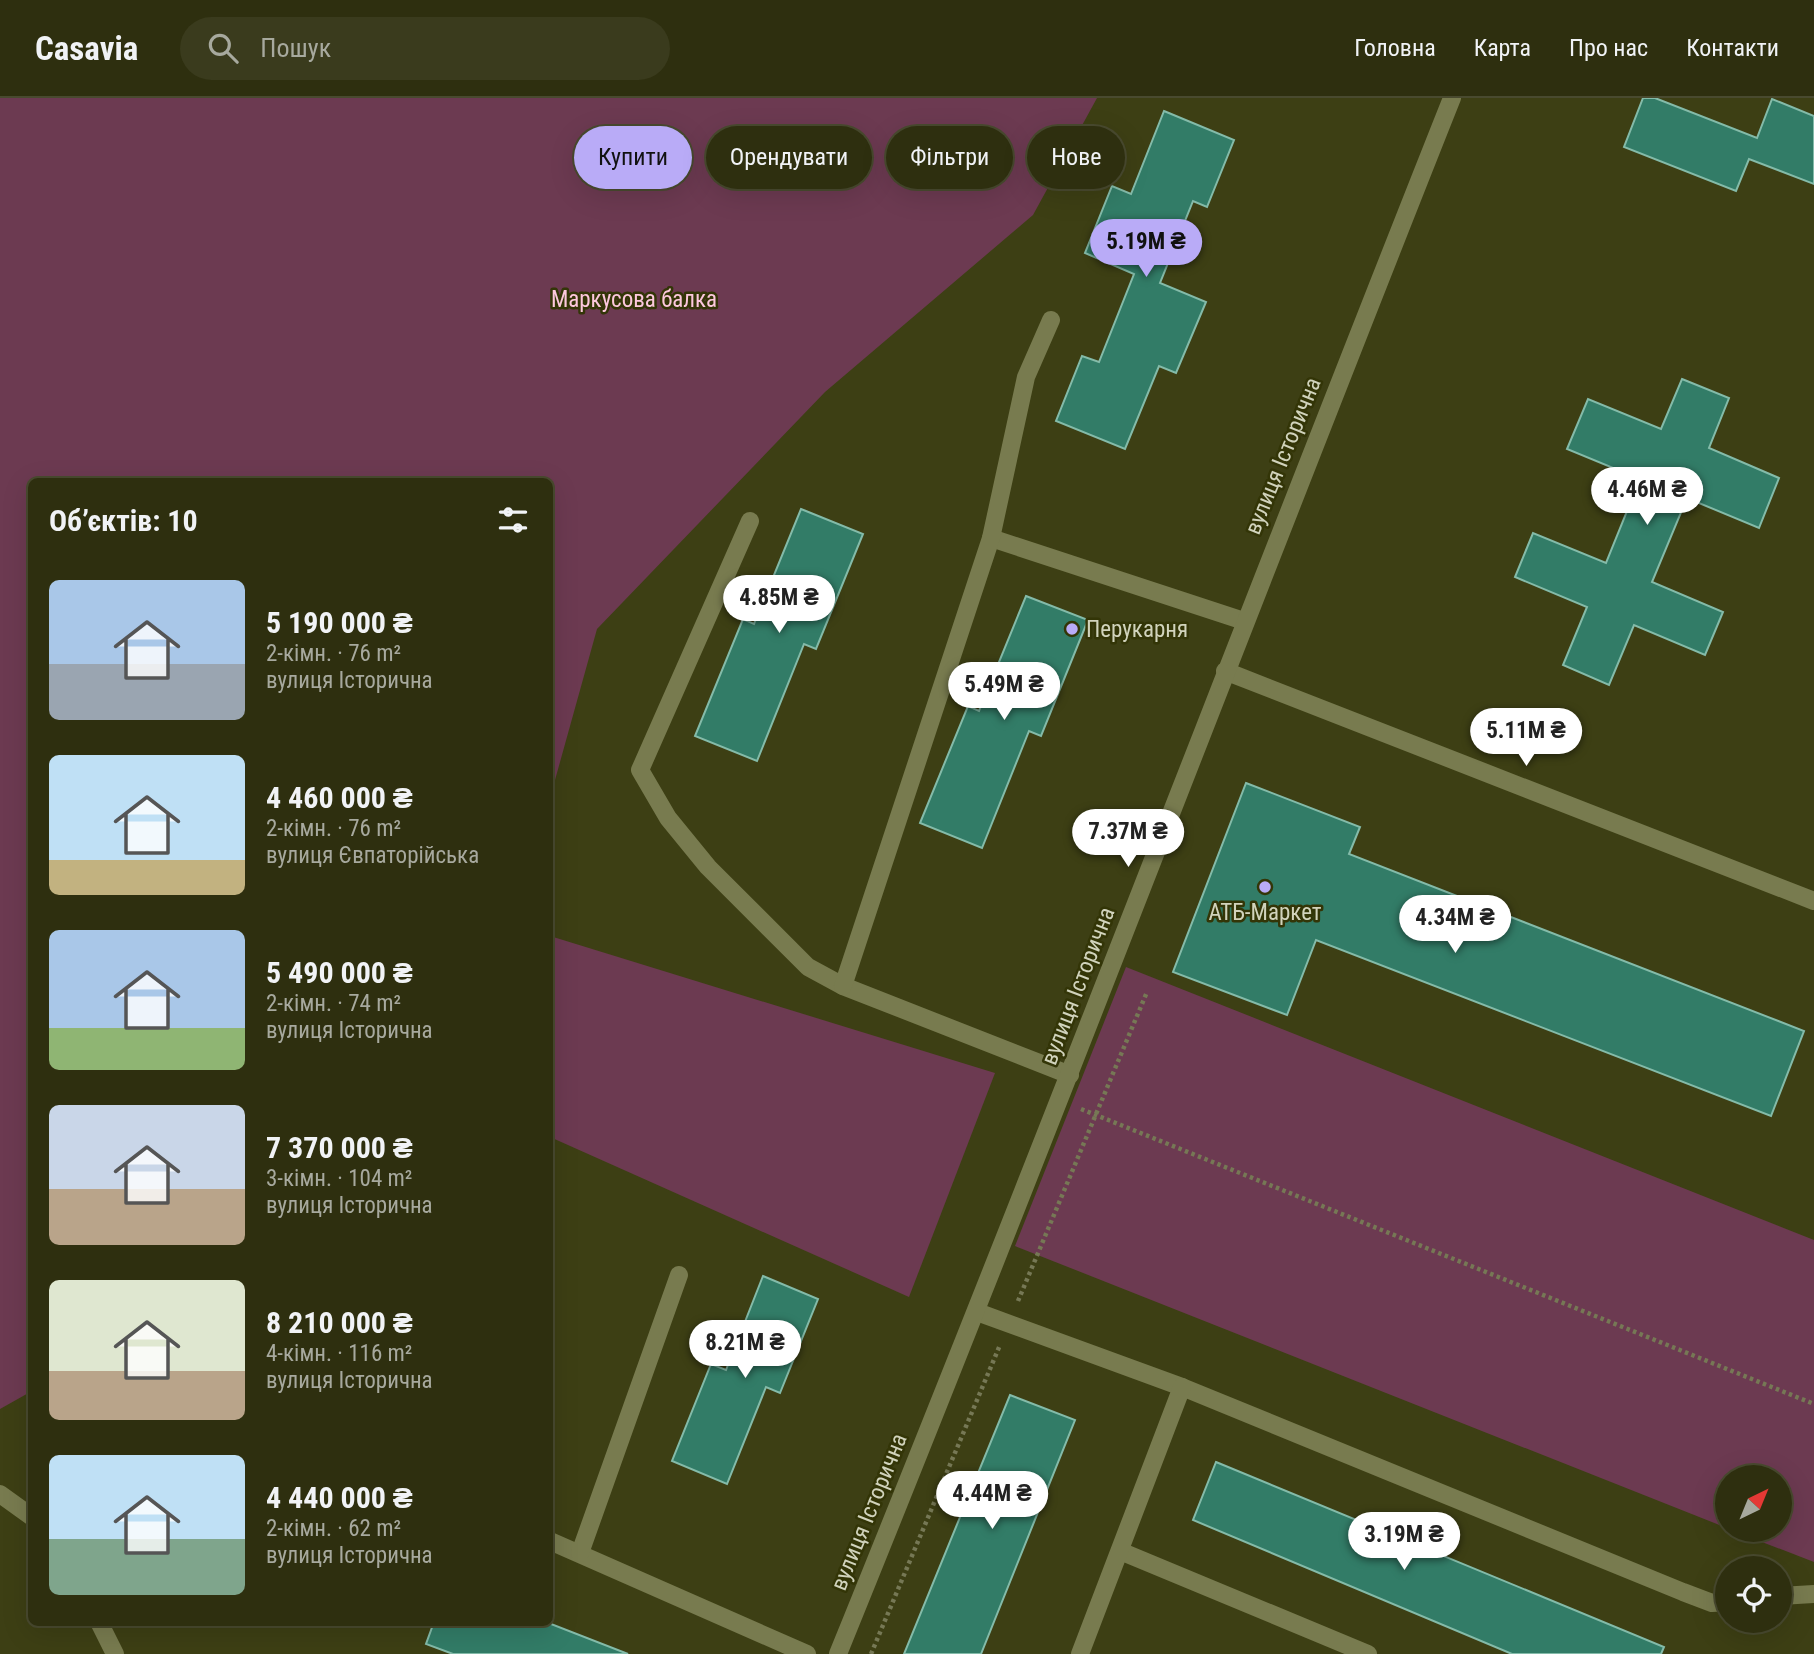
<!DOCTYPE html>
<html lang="uk">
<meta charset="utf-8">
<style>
:root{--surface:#2e2f0f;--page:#3a3b1d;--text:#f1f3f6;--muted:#a7a99e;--line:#494a2f;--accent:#b9abf7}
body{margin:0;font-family:"Roboto Condensed",sans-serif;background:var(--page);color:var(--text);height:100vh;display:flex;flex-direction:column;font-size:26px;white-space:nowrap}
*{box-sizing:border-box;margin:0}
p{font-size:23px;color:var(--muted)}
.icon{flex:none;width:38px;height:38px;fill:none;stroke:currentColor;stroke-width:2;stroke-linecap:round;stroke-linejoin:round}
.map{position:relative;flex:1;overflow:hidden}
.panel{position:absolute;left:28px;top:380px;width:525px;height:1148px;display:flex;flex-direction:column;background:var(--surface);border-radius:10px;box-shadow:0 7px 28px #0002,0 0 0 2px var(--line)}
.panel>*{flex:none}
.top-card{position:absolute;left:574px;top:28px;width:665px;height:63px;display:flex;gap:14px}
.needle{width:46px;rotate:43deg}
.buttons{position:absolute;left:1715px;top:1367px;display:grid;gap:14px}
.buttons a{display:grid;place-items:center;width:77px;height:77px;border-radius:50%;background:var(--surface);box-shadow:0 7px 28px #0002,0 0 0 2px var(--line);font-size:35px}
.price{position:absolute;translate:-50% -60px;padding:0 16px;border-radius:24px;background:#fff;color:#222;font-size:23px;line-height:46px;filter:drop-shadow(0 2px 4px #0008)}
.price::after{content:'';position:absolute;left:50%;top:42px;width:21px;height:16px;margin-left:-10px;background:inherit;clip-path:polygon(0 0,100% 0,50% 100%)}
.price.current{background:var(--accent);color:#111}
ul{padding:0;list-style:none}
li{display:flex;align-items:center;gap:21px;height:175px;padding:0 21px}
li span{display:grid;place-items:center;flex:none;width:196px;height:140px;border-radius:10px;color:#555}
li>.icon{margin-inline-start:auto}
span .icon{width:84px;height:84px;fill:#fffc;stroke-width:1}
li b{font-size:30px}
h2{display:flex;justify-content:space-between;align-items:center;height:84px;padding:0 21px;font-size:30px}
.tag{padding:0 24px;border-radius:32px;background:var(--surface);box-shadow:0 7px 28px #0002,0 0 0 2px var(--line);font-size:24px;line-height:63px}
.tag.current{background:var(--accent);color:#111}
header{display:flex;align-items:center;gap:42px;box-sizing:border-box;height:98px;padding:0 35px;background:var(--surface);border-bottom:2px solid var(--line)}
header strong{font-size:33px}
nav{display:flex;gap:38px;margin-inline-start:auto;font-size:24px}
.search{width:490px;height:63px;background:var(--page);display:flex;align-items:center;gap:18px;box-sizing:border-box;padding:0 24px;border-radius:38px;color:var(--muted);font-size:26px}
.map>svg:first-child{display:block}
</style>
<header>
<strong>Casavia</strong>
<div class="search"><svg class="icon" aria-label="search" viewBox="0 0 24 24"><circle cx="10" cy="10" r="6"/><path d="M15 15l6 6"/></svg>Пошук</div>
<nav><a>Головна</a><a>Карта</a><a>Про нас</a><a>Контакти</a></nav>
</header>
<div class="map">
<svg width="1814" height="1556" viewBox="0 0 1814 1556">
<rect width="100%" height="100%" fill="#3d3f14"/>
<g fill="#6c3a51">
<polygon points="0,0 1097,0 1033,117 825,294 597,531 550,700 550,383 32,383 32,1293 0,1311"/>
<polygon points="550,838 995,975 909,1199 550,1039"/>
<polygon points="1126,869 1814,1142 1814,1464 1731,1432 1780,1432 1780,1379 1727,1379 1727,1430 1015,1148"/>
</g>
<g fill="#327c67" stroke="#84bba9" stroke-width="2">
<polygon points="1643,0 1655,0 1757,40 1772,1 1814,18 1814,86 1749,61 1736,93 1624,49"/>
<polygon points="1164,13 1234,42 1207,109 1193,103 1160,185 1206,204 1176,275 1159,268 1125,351 1056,323 1082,258 1099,264 1134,176 1085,155 1112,88 1131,96"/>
<polygon points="1682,281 1729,300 1709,350 1779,380 1759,430 1687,400 1652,484 1723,514 1705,557 1634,527 1609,587 1563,567 1587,509 1515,479 1533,435 1606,465 1640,381 1567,351 1588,301 1661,331"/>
<polygon points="801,411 863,436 816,551 804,546 757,663 695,638 743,521 754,526"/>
<polygon points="1026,498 1088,522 1041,638 1029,633 982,750 920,725 968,608 979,613"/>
<polygon points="1246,685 1360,729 1349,756 1804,933 1771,1018 1316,842 1287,917 1173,874"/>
<polygon points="763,1178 818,1201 780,1295 766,1289 727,1386 672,1363 711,1266 726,1272"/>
<polygon points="1010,1297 1075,1322 981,1556 904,1556"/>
<polygon points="1216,1364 1664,1549 1661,1556 1512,1556 1193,1422"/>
<polygon points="434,1524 546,1524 628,1556 453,1556 426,1546"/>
</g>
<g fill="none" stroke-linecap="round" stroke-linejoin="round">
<g stroke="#767855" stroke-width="4.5" stroke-dasharray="3.5 3.5" stroke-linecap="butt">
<polyline points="1081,1011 1814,1306"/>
<polyline points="1018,1203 1147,894"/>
<polyline points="871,1556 1000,1247"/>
</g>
<g stroke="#787b4f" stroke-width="18">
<polyline points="750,423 640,672 668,720 708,769 808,869 843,888 1070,977"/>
<polyline points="991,440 1244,523"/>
<polyline points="1225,573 1814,803"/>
<polyline points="843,888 991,440 1026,279 1051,222"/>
<polyline points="977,1214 1182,1289 1683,1494 1712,1505 1727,1504"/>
<polyline points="0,1396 32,1419"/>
<polyline points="550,1443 807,1556"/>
<polyline points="1120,1453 1368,1556"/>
<polyline points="580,1455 679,1177"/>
<polyline points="1780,1498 1814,1496"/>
<polyline points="99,1524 115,1556"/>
<path d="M838,1556C1048,1039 1246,518 1452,0"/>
<polyline points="1080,1556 1182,1289"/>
</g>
</g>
<g fill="#b9abf7" stroke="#333507" stroke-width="2.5">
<circle cx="1072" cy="531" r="7"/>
<circle cx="1265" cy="789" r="7"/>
</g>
<g text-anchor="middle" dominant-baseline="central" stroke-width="5" stroke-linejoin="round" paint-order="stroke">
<g font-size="23" fill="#fdc8de" stroke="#333507">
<text x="634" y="201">Маркусова балка</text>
</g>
<g font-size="23" fill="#d1d3bc" stroke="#333507">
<text transform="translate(1283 358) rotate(-68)">вулиця Історична</text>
<text transform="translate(1078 888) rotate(-69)">вулиця Історична</text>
<text transform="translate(869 1414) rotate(-68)">вулиця Історична</text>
</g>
<g font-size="23" fill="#d1d3bc" stroke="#333507" text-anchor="start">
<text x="1086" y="531">Перукарня</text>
<text x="1265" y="814" text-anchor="middle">АТБ-Маркет</text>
</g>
</g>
</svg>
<div class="buttons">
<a><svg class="needle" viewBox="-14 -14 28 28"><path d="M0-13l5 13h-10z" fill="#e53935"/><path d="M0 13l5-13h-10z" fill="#a7a99e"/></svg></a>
<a><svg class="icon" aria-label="locate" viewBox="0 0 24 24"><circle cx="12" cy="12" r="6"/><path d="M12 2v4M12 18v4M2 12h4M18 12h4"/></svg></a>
</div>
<b class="price current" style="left:1146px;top:181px">5.19M ₴</b>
<b class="price" style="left:1647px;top:429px">4.46M ₴</b>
<b class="price" style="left:779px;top:537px">4.85M ₴</b>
<b class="price" style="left:1004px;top:624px">5.49M ₴</b>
<b class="price" style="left:1526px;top:670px">5.11M ₴</b>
<b class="price" style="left:1128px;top:771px">7.37M ₴</b>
<b class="price" style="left:1455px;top:857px">4.34M ₴</b>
<b class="price" style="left:745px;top:1282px">8.21M ₴</b>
<b class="price" style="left:992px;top:1433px">4.44M ₴</b>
<b class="price" style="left:1404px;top:1474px">3.19M ₴</b>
<div class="top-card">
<a class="tag current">Купити</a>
<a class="tag">Орендувати</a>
<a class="tag">Фільтри</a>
<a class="tag">Нове</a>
</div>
<section class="panel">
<h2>Об’єктів: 10<svg class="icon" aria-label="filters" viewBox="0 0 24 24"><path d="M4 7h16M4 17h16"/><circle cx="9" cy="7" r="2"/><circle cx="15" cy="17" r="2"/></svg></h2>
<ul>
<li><span style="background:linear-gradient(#a9c7e8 60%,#9aa5b1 0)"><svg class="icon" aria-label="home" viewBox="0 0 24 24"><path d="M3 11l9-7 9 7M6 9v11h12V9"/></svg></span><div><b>5 190 000 ₴</b><p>2-кімн. · 76 m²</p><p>вулиця Історична</p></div></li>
<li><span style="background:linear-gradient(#bfe0f5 75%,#c2b280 0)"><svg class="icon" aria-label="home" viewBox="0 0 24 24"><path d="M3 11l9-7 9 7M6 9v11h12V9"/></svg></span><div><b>4 460 000 ₴</b><p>2-кімн. · 76 m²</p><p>вулиця Євпаторійська</p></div></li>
<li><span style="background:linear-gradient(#a9c7e8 70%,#8fb573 0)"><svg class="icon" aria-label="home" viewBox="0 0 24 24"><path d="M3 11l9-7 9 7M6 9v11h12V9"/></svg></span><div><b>5 490 000 ₴</b><p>2-кімн. · 74 m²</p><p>вулиця Історична</p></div></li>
<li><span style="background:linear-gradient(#c9d6e8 60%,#b9a48a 0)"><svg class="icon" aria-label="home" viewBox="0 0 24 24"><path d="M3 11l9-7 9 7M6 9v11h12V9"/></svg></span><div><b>7 370 000 ₴</b><p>3-кімн. · 104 m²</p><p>вулиця Історична</p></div></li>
<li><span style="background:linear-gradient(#dfe7d0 65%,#b9a48a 0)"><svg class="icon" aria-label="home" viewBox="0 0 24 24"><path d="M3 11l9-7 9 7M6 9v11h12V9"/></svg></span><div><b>8 210 000 ₴</b><p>4-кімн. · 116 m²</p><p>вулиця Історична</p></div></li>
<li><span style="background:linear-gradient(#bfe0f5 60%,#7fa58c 0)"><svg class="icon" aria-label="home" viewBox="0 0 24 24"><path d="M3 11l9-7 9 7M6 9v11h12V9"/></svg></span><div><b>4 440 000 ₴</b><p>2-кімн. · 62 m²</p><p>вулиця Історична</p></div></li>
</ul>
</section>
</div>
